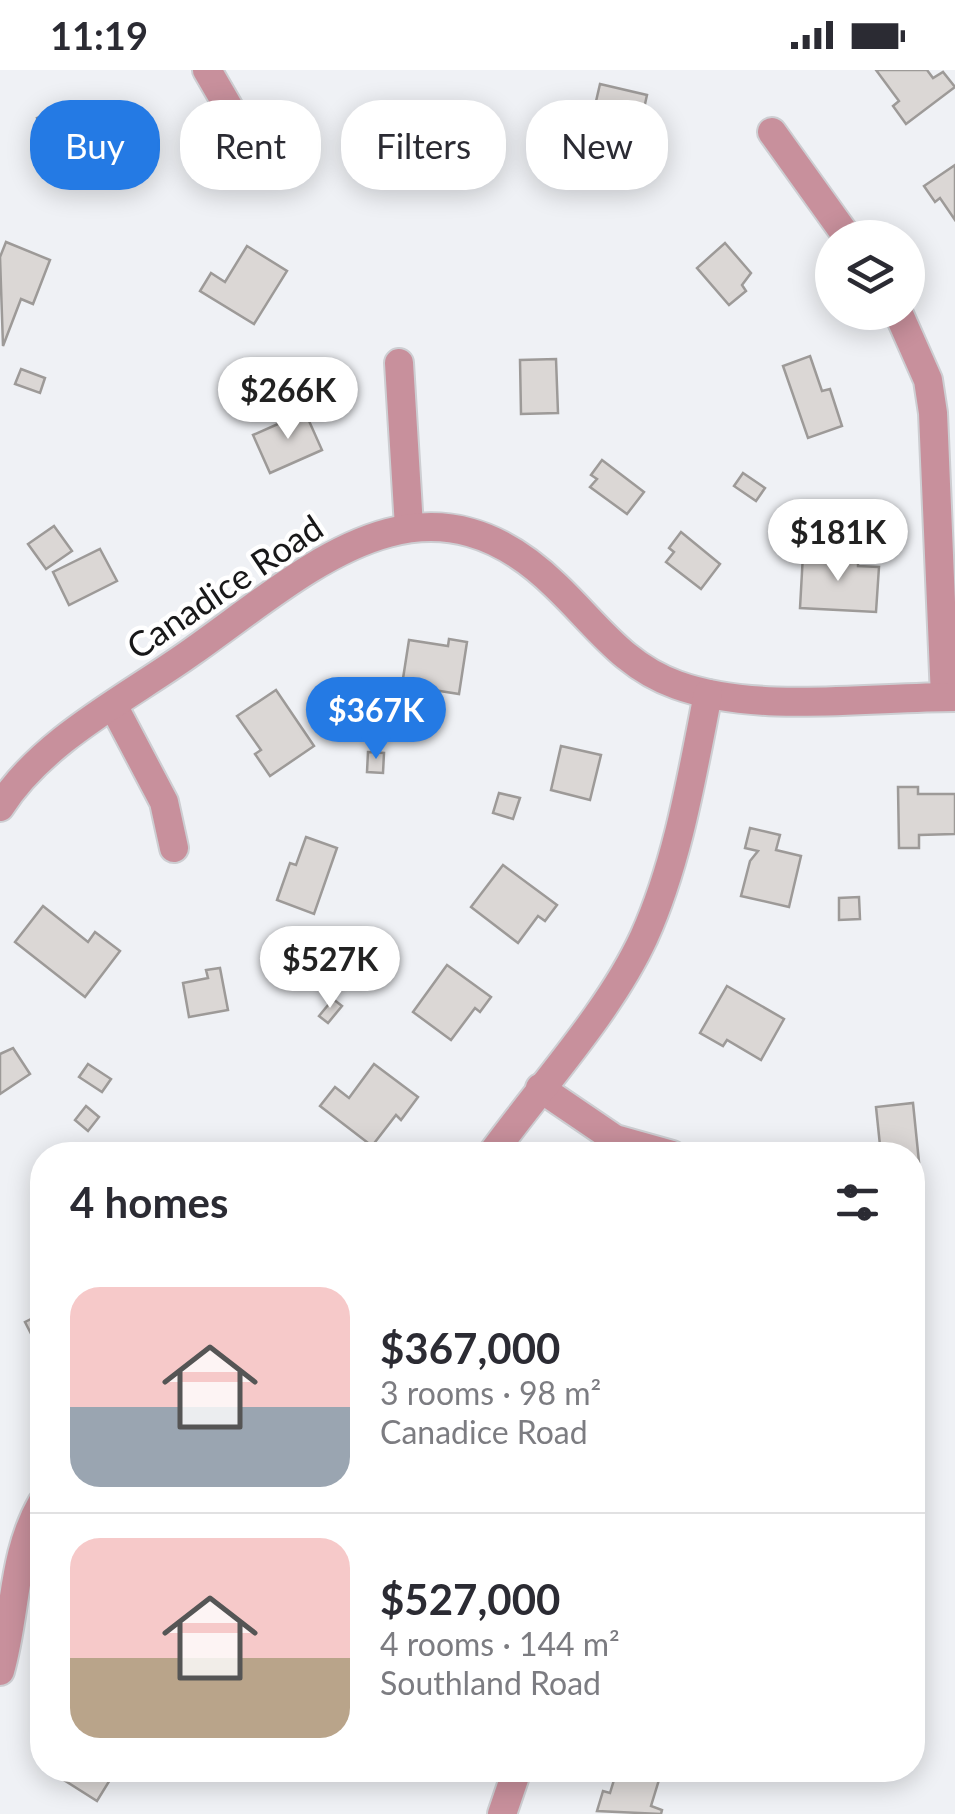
<!DOCTYPE html>
<meta charset="utf-8">
<style>
:root{--surface:#fff;--page:#f2f2f3;--text:#2b2b33;--muted:#7c7c81;--line:#e1e1e2;--accent:#247ae4}
body{margin:0;font-family:Lato,sans-serif;background:var(--page);color:var(--text);height:100vh;display:flex;flex-direction:column;font-size:38px;white-space:nowrap}
*{box-sizing:border-box;margin:0}
p{font-size:32px;color:var(--muted)}
.icon{flex:none;width:55px;height:55px;fill:none;stroke:currentColor;stroke-width:2;stroke-linecap:round;stroke-linejoin:round}
.map{position:relative;flex:1;overflow:hidden}
.sheet{position:absolute;left:30px;top:1072px;width:895px;height:640px;display:flex;flex-direction:column;background:var(--surface);border-radius:40px;box-shadow:0 5px 25px #0003}
.sheet>*{flex:none}
.banner{position:absolute;left:30px;top:30px;width:895px;height:90px;display:flex;gap:20px}
.tools{position:absolute;left:815px;top:150px;display:grid;gap:20px}
.tools a{display:grid;place-items:center;width:110px;height:110px;border-radius:50%;background:var(--surface);box-shadow:0 5px 25px #0003;font-size:50px}
.price{position:absolute;translate:-50% -85px;padding:0 22px;border-radius:35px;background:#fff;color:#222;font-size:32px;line-height:65px;filter:drop-shadow(0 2px 5px #0008)}
.price::after{content:'';position:absolute;left:50%;top:60px;width:30px;height:22px;margin-left:-15px;background:inherit;clip-path:polygon(0 0,100% 0,50% 100%)}
.price.active{background:var(--accent);color:#fff}
ul{padding:0;list-style:none}
li{display:flex;align-items:center;gap:30px;height:250px;padding:0 40px}
li+li{border-top:2px solid var(--line)}
li span{display:grid;place-items:center;flex:none;width:280px;height:200px;border-radius:30px;color:#555}
li>.icon{margin-inline-start:auto}
span .icon{width:120px;height:120px;fill:#fffc;stroke-width:1}
li b{font-size:42px}
h2{display:flex;justify-content:space-between;align-items:center;height:120px;padding:0 40px;font-size:42px}
.tag{padding:0 35px;border-radius:40px;background:var(--surface);box-shadow:0 5px 25px #0003;font-size:35px;line-height:90px}
.tag.active{background:var(--accent);color:#fff}
.status{display:flex;justify-content:space-between;align-items:center;height:70px;padding:0 50px;background:var(--surface);direction:ltr}
.status svg{height:28px;fill:currentColor}
.map>svg:first-child{display:block}
</style>
<div class="status"><b>11:19</b><svg viewBox="0 0 49 12"><path d="M0 12V9h3v3zM5 12V6h3v6zM10 12V3h3v9zM15 12V0h3v12zM26 1h20v11H26zM47 4h2v5h-2z"/></svg></div>
<div class="map">
<svg width="955" height="1744" viewBox="0 0 955 1744">
<rect width="100%" height="100%" fill="#eff1f5"/>
<g fill="#dbd7d5" stroke="#9d9a98" stroke-width="2.5">
<polygon points="876,0 927,0 933,8 943,2 955,17 906,54 893,36 899,31"/>
<polygon points="600,14 647,25 634,84 573,71 577,50 591,53"/>
<polygon points="78,34 83,48 96,44 103,64 119,59 130,89 99,101 87,68 49,80 37,48"/>
<polygon points="955,95 955,150 940,128 935,132 924,116"/>
<polygon points="6,172 50,190 33,234 21,229 3,276 0,187"/>
<polygon points="725,173 751,203 742,215 746,221 729,235 697,198"/>
<polygon points="247,176 287,201 254,254 200,221 211,203 225,212"/>
<polygon points="810,286 822,321 830,319 842,356 808,368 783,296"/>
<polygon points="556,289 558,343 521,344 520,290"/>
<polygon points="21,299 45,308 40,323 15,314"/>
<polygon points="305,342 322,380 270,403 253,365"/>
<polygon points="602,390 644,422 627,444 590,417 597,409 591,405"/>
<polygon points="743,403 765,418 756,431 734,416"/>
<polygon points="54,456 72,481 46,499 28,474"/>
<polygon points="681,462 720,494 701,519 666,492 674,482 669,478"/>
<polygon points="100,479 117,511 69,535 53,502"/>
<polygon points="803,484 858,487 858,496 879,497 876,542 800,538"/>
<polygon points="449,569 467,572 459,624 402,615 409,570 448,576"/>
<polygon points="276,620 314,676 270,706 255,684 261,680 237,646"/>
<polygon points="561,676 601,685 590,730 551,720"/>
<polygon points="368,682 384,683 383,703 367,702"/>
<polygon points="898,717 918,717 918,724 955,724 955,764 919,765 919,778 899,778"/>
<polygon points="499,723 520,728 513,749 493,743"/>
<polygon points="750,758 780,765 776,780 801,786 789,837 741,826 750,791 758,781 745,778"/>
<polygon points="306,767 337,778 314,844 277,830 290,793 296,795"/>
<polygon points="503,795 557,835 545,851 538,846 518,873 471,837"/>
<polygon points="859,827 860,849 839,850 839,828"/>
<polygon points="43,836 88,872 95,862 120,881 85,927 15,872"/>
<polygon points="317,865 330,870 319,894 307,888"/>
<polygon points="447,895 491,927 480,942 475,938 451,970 413,942"/>
<polygon points="220,898 228,940 189,947 183,913 208,908 206,900"/>
<polygon points="727,916 784,949 761,990 727,970 723,976 700,963"/>
<polygon points="333,929 342,936 328,953 319,946"/>
<polygon points="13,978 30,1004 0,1024 0,984"/>
<polygon points="88,994 111,1009 102,1022 79,1007"/>
<polygon points="374,994 418,1027 401,1050 396,1045 372,1076 320,1036 335,1017 349,1028"/>
<polygon points="913,1033 919,1092 912,1092 912,1085 881,1085 876,1037"/>
<polygon points="86,1036 99,1047 88,1061 75,1050"/>
<polygon points="42,1231 42,1285 25,1252 37,1246 32,1237"/>
<polygon points="48,1700 116,1700 97,1731"/>
<polygon points="617,1700 662,1700 651,1736 662,1740 661,1744 597,1741 603,1721 610,1723"/>
</g>
<g fill="none" stroke-linecap="round" stroke-linejoin="round">
<defs>
<g id="minor">
<polyline points="207,0 250,74"/>
<polyline points="772,62 848,168"/>
<polyline points="898,242 928,310 933,343 945,627"/>
<polyline points="399,293 409,457"/>
<polyline points="114,637 164,732 174,778"/>
<path d="M0,737C43,669 129,627 193,581C308,500 424,386 556,516C596,554 623,596 677,615C757,644 870,627 955,627"/>
<polyline points="540,1018 615,1069 672,1085"/>
<path d="M491,1085C540,1017 609,943 644,867C678,792 692,705 708,624"/>
<path d="M0,1601C16,1545 12,1485 42,1433"/>
<polyline points="502,1744 517,1700"/>
</g>
</defs>
<use href="#minor" stroke="#cdced2" stroke-width="32"/>
<use href="#minor" stroke="#c8909c" stroke-width="28"/>
</g>
<g text-anchor="middle" dominant-baseline="central" stroke-width="9" stroke-linejoin="round" paint-order="stroke">
<g font-size="35" fill="#181819" stroke="#fff">
<text transform="translate(224 516) rotate(-34)">Canadice Road</text>
</g>
</g>
</svg>
<div class="tools">
<a><svg class="icon" aria-label="layers" viewBox="0 0 24 24"><path d="M12 4l9 5-9 5-9-5zM3 14l9 5 9-5"/></svg></a>
</div>
<b class="price" style="left:288px;top:372px">$266K</b>
<b class="price" style="left:838px;top:514px">$181K</b>
<b class="price active" style="left:376px;top:692px">$367K</b>
<b class="price" style="left:330px;top:941px">$527K</b>
<div class="banner">
<a class="tag active">Buy</a>
<a class="tag">Rent</a>
<a class="tag">Filters</a>
<a class="tag">New</a>
</div>
<section class="sheet">
<h2>4 homes<svg class="icon" aria-label="filters" viewBox="0 0 24 24"><path d="M4 7h16M4 17h16"/><circle cx="9" cy="7" r="2"/><circle cx="15" cy="17" r="2"/></svg></h2>
<ul>
<li><span style="background:linear-gradient(#f6c9c9 60%,#9aa5b1 0)"><svg class="icon" aria-label="home" viewBox="0 0 24 24"><path d="M3 11l9-7 9 7M6 9v11h12V9"/></svg></span><div><b>$367,000</b><p>3 rooms · 98 m²</p><p>Canadice Road</p></div></li>
<li><span style="background:linear-gradient(#f6c9c9 60%,#b9a48a 0)"><svg class="icon" aria-label="home" viewBox="0 0 24 24"><path d="M3 11l9-7 9 7M6 9v11h12V9"/></svg></span><div><b>$527,000</b><p>4 rooms · 144 m²</p><p>Southland Road</p></div></li>
</ul>
</section>
</div>
